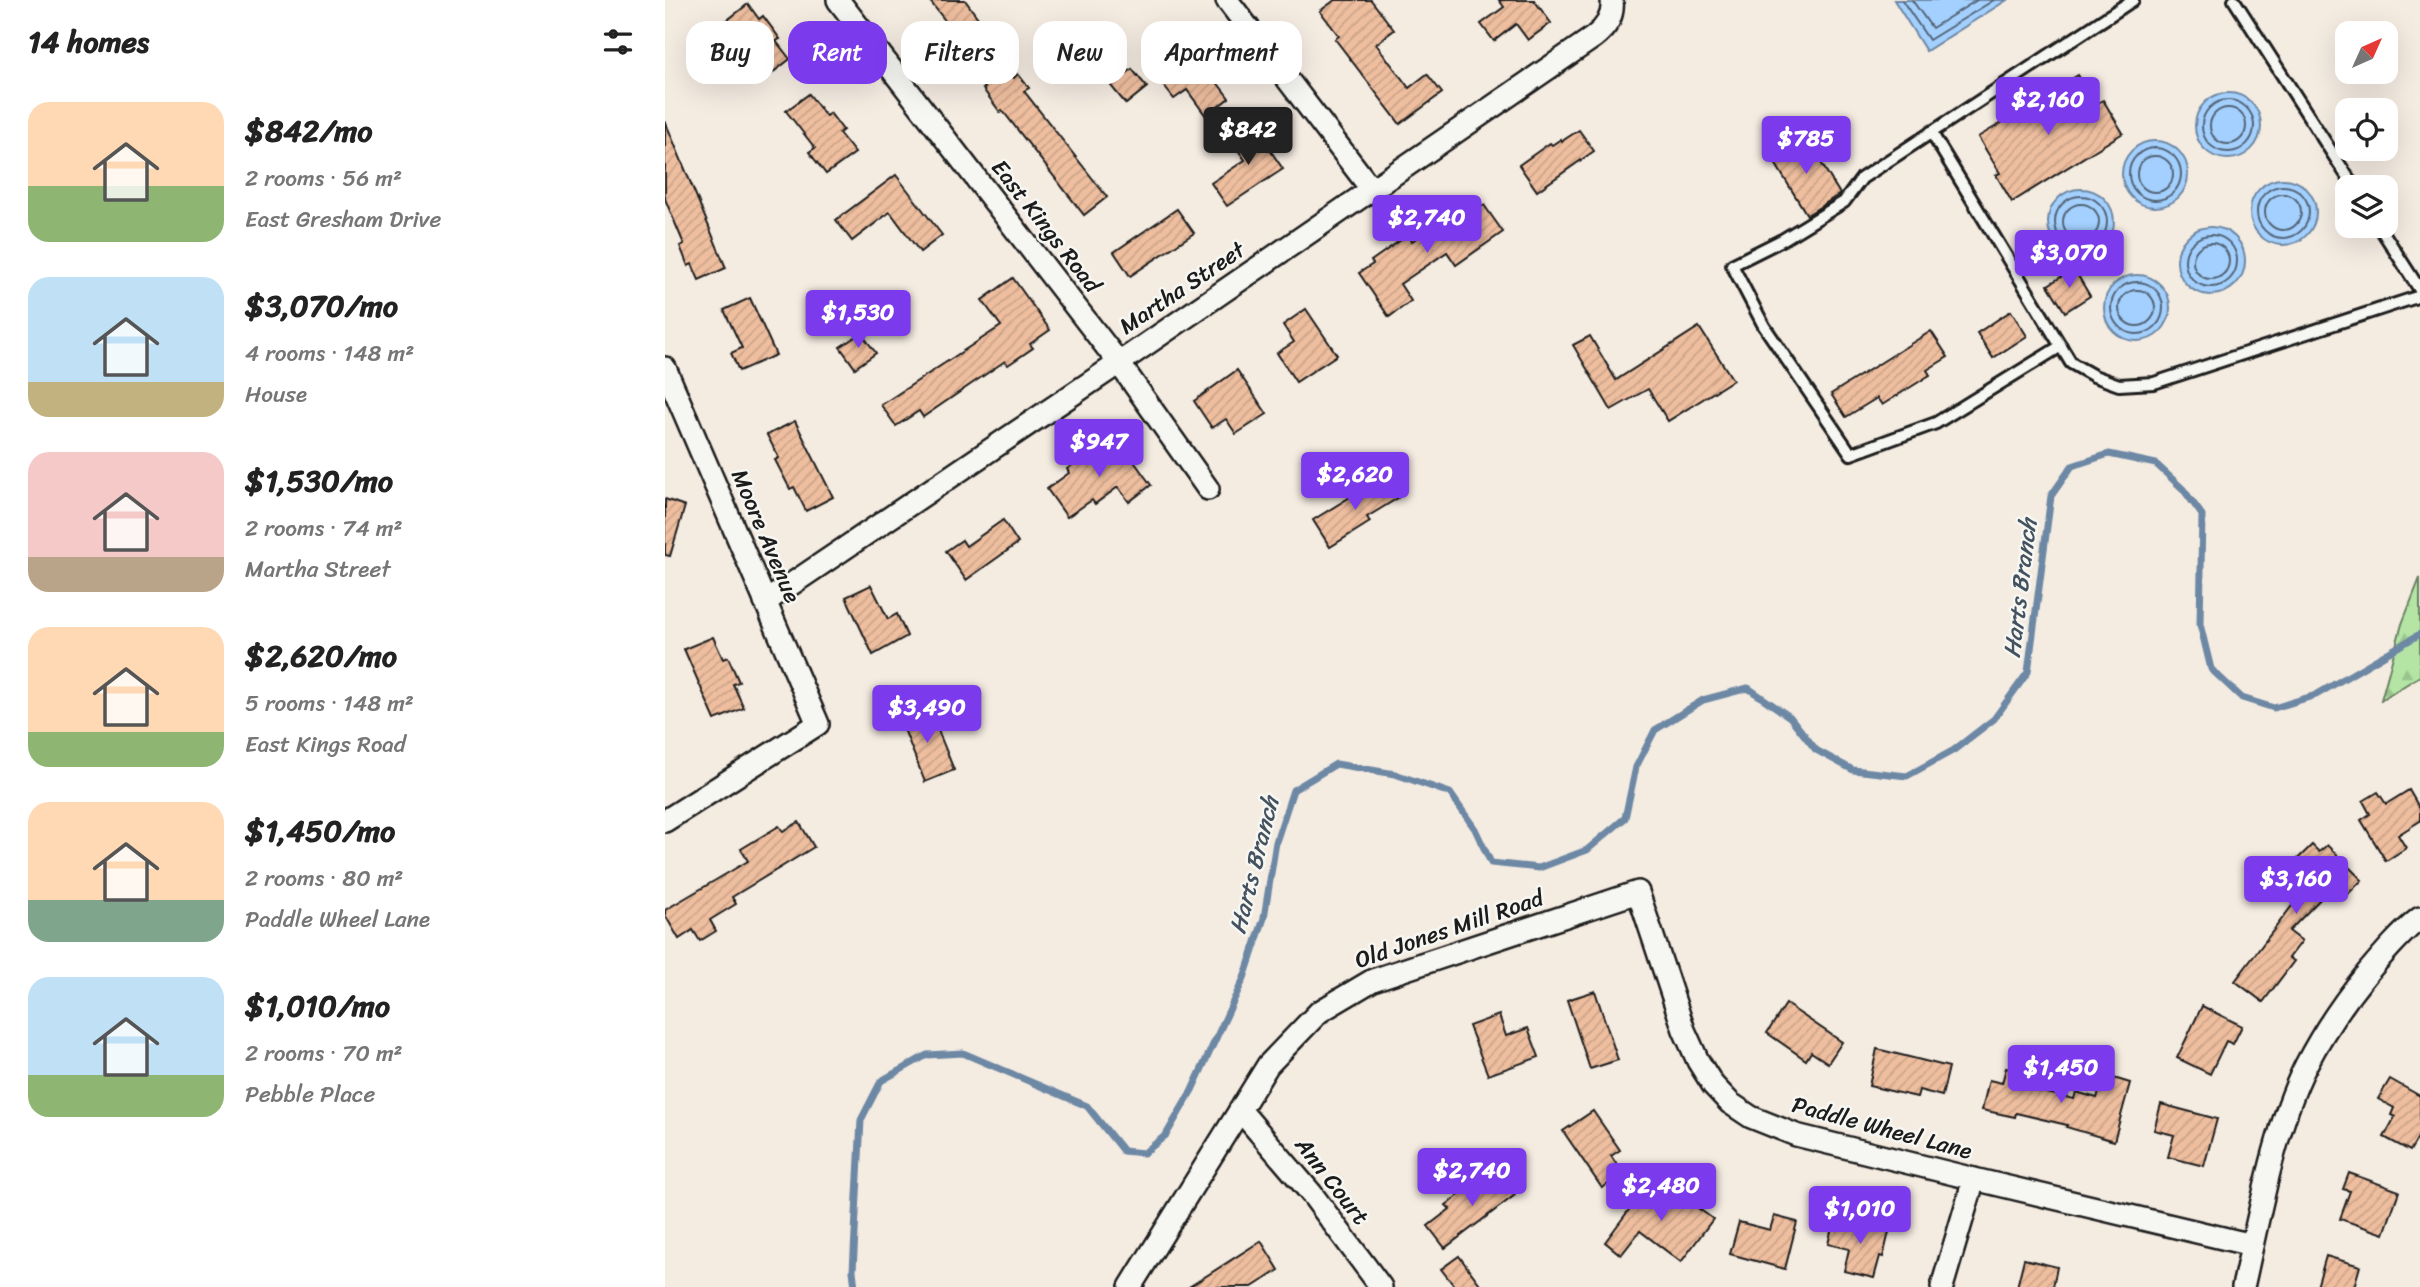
<!DOCTYPE html>
<meta charset="utf-8">
<style>
:root{--surface:#fff;--page:#f6f6f6;--text:#222;--muted:#767676;--accent:#7c3aed}
body{margin:0;font-family:Sriracha,sans-serif;background:var(--page);color:var(--text);height:100vh;display:flex;flex-direction:column;font-size:26px;white-space:nowrap}
*{box-sizing:border-box;margin:0}
p{font-size:23px;color:var(--muted)}
.icon{flex:none;width:38px;height:38px;fill:none;stroke:currentColor;stroke-width:2;stroke-linecap:round;stroke-linejoin:round}
.map{position:relative;flex:1;overflow:hidden}
.side{display:flex;flex-direction:column;background:var(--surface);width:665px}
.side>*{flex:none}
.guide{position:absolute;left:21px;top:21px;width:665px;height:63px;display:flex;gap:14px}
.needle{width:46px;rotate:45deg}
.fabs{position:absolute;left:1670px;top:21px;display:grid;gap:14px}
.fabs a{display:grid;place-items:center;width:63px;height:63px;border-radius:14px;background:var(--surface);box-shadow:0 7px 28px #0002;font-size:35px}
.price{position:absolute;translate:-50% -60px;padding:0 16px;border-radius:7px;background:var(--accent);color:#fff;font-size:23px;line-height:46px;filter:drop-shadow(0 2px 4px #0008)}
.price::after{content:'';position:absolute;left:50%;top:42px;width:21px;height:16px;margin-left:-10px;background:inherit;clip-path:polygon(0 0,100% 0,50% 100%)}
.price.selected{background:#222;color:#fff}
ul{padding:0;list-style:none}
li{display:flex;align-items:center;gap:21px;height:175px;padding:0 28px}
li span{display:grid;place-items:center;flex:none;width:196px;height:140px;border-radius:21px;color:#555}
li>.icon{margin-inline-start:auto}
span .icon{width:84px;height:84px;fill:#fffc;stroke-width:1}
li b{font-size:30px}
h2{display:flex;justify-content:space-between;align-items:center;height:84px;padding:0 28px;font-size:30px}
.chip{padding:0 24px;border-radius:21px;background:var(--surface);box-shadow:0 7px 28px #0002;font-size:24px;line-height:63px}
.chip.selected{background:var(--accent);color:#fff}
main{display:flex;flex:1;min-height:0}
.map>svg:first-child{display:block}
</style>
<main>
<section class="side">
<h2>14 homes<svg class="icon" aria-label="filters" viewBox="0 0 24 24"><path d="M4 7h16M4 17h16"/><circle cx="9" cy="7" r="2"/><circle cx="15" cy="17" r="2"/></svg></h2>
<ul>
<li><span style="background:linear-gradient(#ffd9b3 60%,#8fb573 0)"><svg class="icon" aria-label="home" viewBox="0 0 24 24"><path d="M3 11l9-7 9 7M6 9v11h12V9"/></svg></span><div><b>$842/mo</b><p>2 rooms · 56 m²</p><p>East Gresham Drive</p></div></li>
<li><span style="background:linear-gradient(#bfe0f5 75%,#c2b280 0)"><svg class="icon" aria-label="home" viewBox="0 0 24 24"><path d="M3 11l9-7 9 7M6 9v11h12V9"/></svg></span><div><b>$3,070/mo</b><p>4 rooms · 148 m²</p><p>House</p></div></li>
<li><span style="background:linear-gradient(#f6c9c9 75%,#b9a48a 0)"><svg class="icon" aria-label="home" viewBox="0 0 24 24"><path d="M3 11l9-7 9 7M6 9v11h12V9"/></svg></span><div><b>$1,530/mo</b><p>2 rooms · 74 m²</p><p>Martha Street</p></div></li>
<li><span style="background:linear-gradient(#ffd9b3 75%,#8fb573 0)"><svg class="icon" aria-label="home" viewBox="0 0 24 24"><path d="M3 11l9-7 9 7M6 9v11h12V9"/></svg></span><div><b>$2,620/mo</b><p>5 rooms · 148 m²</p><p>East Kings Road</p></div></li>
<li><span style="background:linear-gradient(#ffd9b3 70%,#7fa58c 0)"><svg class="icon" aria-label="home" viewBox="0 0 24 24"><path d="M3 11l9-7 9 7M6 9v11h12V9"/></svg></span><div><b>$1,450/mo</b><p>2 rooms · 80 m²</p><p>Paddle Wheel Lane</p></div></li>
<li><span style="background:linear-gradient(#bfe0f5 70%,#8fb573 0)"><svg class="icon" aria-label="home" viewBox="0 0 24 24"><path d="M3 11l9-7 9 7M6 9v11h12V9"/></svg></span><div><b>$1,010/mo</b><p>2 rooms · 70 m²</p><p>Pebble Place</p></div></li>
</ul>
</section>
<div class="map">
<svg width="1755" height="1287" viewBox="0 0 1755 1287">
<defs>
<pattern id="forest-firs" width="22" height="20" patternUnits="userSpaceOnUse" patternTransform="scale(1.75)"><rect width="22" height="20" fill="#b4e5a5"/><path d="M5 1l3.5 6h-7zM16 11l3.5 6h-7z" fill="#9ac48d"/></pattern>
<pattern id="building-hatch" width="6" height="6" patternUnits="userSpaceOnUse" patternTransform="scale(1.75)"><rect width="6" height="6" fill="#eebe9f"/><path d="M-1 1l2-2M0 6l6-6M5 7l2-2" fill="none" stroke="#cca388"/></pattern>
</defs>
<rect width="100%" height="100%" fill="#f4ebe1"/>
<filter id="ink" filterUnits="userSpaceOnUse"><feTurbulence type="fractalNoise" baseFrequency=".0143" numOctaves="2"/><feDisplacementMap in="SourceGraphic" scale="14" xChannelSelector="R" yChannelSelector="G"/><feConvolveMatrix kernelMatrix="1 2 1 2 8 2 1 2 1" color-interpolation-filters="sRGB"/></filter>
<g filter="url(#ink)">
<polygon fill="url(#forest-firs)" stroke="#688060" stroke-width="2" points="1755,578 1755,676 1716,700 1737,624"/>
<g fill="#a3d0fe" stroke="#6d88a4" stroke-width="2">
<polygon points="1229,0 1342,0 1261,51"/>
<circle cx="1563" cy="126" r="33"/>
<circle cx="1490" cy="174" r="33"/>
<circle cx="1618" cy="212" r="33"/>
<circle cx="1416" cy="222" r="33"/>
<circle cx="1546" cy="261" r="34"/>
<circle cx="1472" cy="308" r="33"/>
</g>
<g fill="none" stroke-linecap="round" stroke-linejoin="round">
<g stroke="#526476" stroke-width="2">
<polyline points="1237,0 1264,40 1329,0"/>
<polyline points="1247,0 1267,28 1312,0"/>
<circle cx="1563" cy="126" r="26"/>
<circle cx="1563" cy="126" r="18"/>
<circle cx="1490" cy="174" r="26"/>
<circle cx="1490" cy="174" r="18"/>
<circle cx="1618" cy="212" r="26"/>
<circle cx="1618" cy="212" r="18"/>
<circle cx="1416" cy="222" r="26"/>
<circle cx="1416" cy="222" r="18"/>
<circle cx="1546" cy="261" r="26"/>
<circle cx="1546" cy="261" r="18"/>
<circle cx="1472" cy="308" r="26"/>
<circle cx="1472" cy="308" r="18"/>
</g>
<polyline stroke="#6d88a4" stroke-width="7" points="190,1287 188,1271 196,1120 216,1081 262,1055 298,1053 422,1106 458,1151 479,1153 501,1135 527,1090 579,978 599,918 611,842 628,790 671,764 730,774 785,793 810,829 826,863 874,868 922,850 960,818 971,767 990,730 1038,700 1083,688 1125,717 1151,750 1188,770 1242,776 1289,750 1329,719 1363,672 1386,496 1407,466 1444,454 1491,464 1518,489 1537,515 1535,624 1546,669 1577,698 1609,708 1651,695 1755,634"/>
</g>
<g fill="url(#building-hatch)" stroke="#1c1c1c" stroke-width="2">
<polygon points="264,0 300,0 323,32 317,37 349,78 353,74 364,88 359,91 442,197 419,215 337,110 335,112 318,89 320,88 275,28 282,23"/>
<polygon points="670,0 706,0 729,30 711,44 744,88 762,74 777,93 735,124 670,39 674,36 655,11"/>
<polygon points="834,0 869,0 886,23 863,40 851,24 829,41 816,24 839,7"/>
<polygon points="83,4 94,19 98,16 115,39 111,41 125,59 102,77 60,22"/>
<polygon points="519,39 564,98 541,116 522,90 509,99 483,66"/>
<polygon points="467,69 482,87 461,104 446,86"/>
<polygon points="1413,75 1431,104 1438,100 1458,133 1347,202 1331,175 1335,173 1313,137 1355,112 1352,107 1369,96 1372,100"/>
<polygon points="144,94 161,116 165,113 178,130 174,133 190,153 161,174 144,152 150,148 121,111"/>
<polygon points="0,121 61,268 34,280 27,264 23,266 15,246 19,244 0,199"/>
<polygon points="588,125 618,169 562,206 546,183 580,160 566,140"/>
<polygon points="914,130 929,151 872,191 854,165 885,143 887,145 896,139 897,141"/>
<polygon points="1141,138 1175,194 1142,215 1107,158"/>
<polygon points="231,175 277,235 255,252 225,212 187,241 171,220"/>
<polygon points="819,205 838,232 791,265 782,252 735,284 746,301 724,317 694,273 708,264 706,261 743,235 747,241 786,214 790,220 795,217 797,220"/>
<polygon points="512,209 529,233 465,276 449,252"/>
<polygon points="1409,269 1425,296 1400,312 1383,285"/>
<polygon points="348,278 385,330 365,344 368,348 343,365 340,361 258,417 254,411 231,426 216,405 336,326 317,300"/>
<polygon points="85,298 111,355 74,371 66,353 77,348 59,310"/>
<polygon points="641,309 672,355 631,382 612,353 629,342 618,325"/>
<polygon points="1346,311 1362,336 1328,358 1312,333"/>
<polygon points="1034,327 1068,380 1003,421 983,389 946,410 908,345 925,336 951,380"/>
<polygon points="1266,331 1283,357 1262,370 1265,375 1217,405 1212,398 1181,417 1166,394"/>
<polygon points="196,333 211,353 190,368 175,347"/>
<polygon points="572,370 602,414 571,434 561,419 547,428 529,401"/>
<polygon points="130,421 168,497 141,511 129,487 125,489 110,460 114,458 102,435"/>
<polygon points="452,438 486,485 464,502 453,487 430,504 427,500 402,517 382,489 404,473 402,469 426,451 429,455"/>
<polygon points="719,476 733,498 702,517 705,522 665,547 648,520"/>
<polygon points="0,499 20,506 5,556 0,555"/>
<polygon points="338,520 353,543 301,580 281,551 297,540 301,546"/>
<polygon points="206,585 223,619 232,614 242,636 208,655 181,597"/>
<polygon points="48,637 58,659 63,657 74,682 68,684 79,708 50,720 19,649"/>
<polygon points="264,708 289,770 260,782 235,719"/>
<polygon points="1744,790 1755,809 1755,821 1733,835 1741,848 1721,861 1696,820 1705,814 1698,801 1713,792 1721,804"/>
<polygon points="134,822 149,847 67,897 71,904 45,920 51,931 35,941 28,930 14,939 0,915 0,910 83,861 76,849 114,826 118,831"/>
<polygon points="1647,845 1654,852 1662,845 1697,880 1679,898 1668,886 1624,931 1637,941 1624,958 1629,961 1598,1002 1570,981 1632,899 1612,879"/>
<polygon points="930,991 953,1060 925,1069 902,1000"/>
<polygon points="1121,1004 1177,1042 1163,1063 1146,1052 1141,1060 1102,1033"/>
<polygon points="1537,1006 1577,1026 1568,1044 1561,1041 1545,1074 1512,1058"/>
<polygon points="834,1015 841,1036 863,1028 874,1057 823,1075 804,1026"/>
<polygon points="1212,1049 1284,1067 1277,1096 1254,1090 1252,1097 1204,1086"/>
<polygon points="1341,1068 1359,1072 1355,1087 1409,1099 1411,1092 1432,1098 1439,1075 1465,1083 1449,1141 1401,1127 1402,1125 1351,1113 1350,1117 1317,1110 1324,1080 1337,1083"/>
<polygon points="1725,1079 1755,1096 1755,1134 1745,1151 1719,1137 1730,1117 1726,1115 1729,1108 1713,1099"/>
<polygon points="1496,1104 1552,1119 1539,1166 1503,1157 1509,1135 1489,1130"/>
<polygon points="928,1111 955,1150 946,1156 958,1174 937,1188 898,1131"/>
<polygon points="829,1168 850,1195 780,1248 763,1226 785,1209 781,1205"/>
<polygon points="1684,1173 1734,1191 1719,1234 1675,1219 1685,1191 1678,1189"/>
<polygon points="984,1183 1000,1194 1005,1188 1048,1219 1016,1262 975,1231 956,1255 940,1242"/>
<polygon points="1109,1216 1132,1222 1120,1269 1065,1254 1074,1222 1105,1230"/>
<polygon points="1169,1219 1224,1232 1218,1257 1215,1256 1209,1278 1179,1271 1184,1249 1163,1244"/>
<polygon points="596,1241 614,1270 587,1287 524,1287"/>
<polygon points="794,1256 817,1287 790,1287 776,1269"/>
<polygon points="1661,1256 1695,1266 1689,1287 1652,1287"/>
<polygon points="1359,1259 1392,1267 1388,1287 1352,1287"/>
</g>
<g fill="none" stroke-linecap="round" stroke-linejoin="round">
<defs>
<g id="service">
<polyline points="1569,0 1689,187"/>
<polyline points="1266,132 1406,363 1429,376 1454,385 1489,383 1755,296"/>
<polyline points="1714,226 1755,290"/>
<polyline points="1396,346 1271,423 1186,454 1099,326 1067,265 1117,240 1179,202 1197,178 1468,0"/>
</g>
<g id="minor">
<polyline points="173,0 454,363 543,489"/>
<polyline points="562,0 707,190"/>
<polyline points="0,368 153,724 0,821"/>
<path d="M100,602L454,363L929,37C941,28 949,16 947,0"/>
<polyline points="575,1110 646,1193 716,1287"/>
<polyline points="465,1287 603,1065 654,1012 708,980 973,892 1019,1030 1033,1061 1048,1085 1065,1103 1086,1117 1131,1135 1309,1179 1587,1245"/>
<polyline points="1277,1287 1309,1179"/>
<path d="M1578,1287C1594,1217 1609,1129 1641,1065C1658,1032 1679,1001 1703,972C1719,953 1736,933 1755,918"/>
</g>
</defs>
<use href="#service" stroke="#1c1c1c" stroke-width="16"/>
<use href="#minor" stroke="#1c1c1c" stroke-width="26"/>
<use href="#service" stroke="#f6f6f2" stroke-width="10"/>
<use href="#minor" stroke="#f6f6f2" stroke-width="21"/>
</g>
</g>
<g text-anchor="middle" dominant-baseline="central" stroke-width="5" stroke-linejoin="round" paint-order="stroke">
<g font-size="23" fill="#1c1c1c" stroke="#f6f6f2">
<text transform="translate(381 226) rotate(52)">East Kings Road</text>
<text transform="translate(517 288) rotate(-34)">Martha Street</text>
<text transform="translate(101 536) rotate(67)">Moore Avenue</text>
<text transform="translate(784 929) rotate(-19)">Old Jones Mill Road</text>
<text transform="translate(1217 1128) rotate(15)">Paddle Wheel Lane</text>
<text transform="translate(667 1181) rotate(52)">Ann Court</text>
</g>
<g font-size="24" font-style="italic" fill="#445260" stroke="#f6f6f2">
<text transform="translate(1355 588) rotate(-83)">Harts Branch</text>
<text transform="translate(589 865) rotate(-76)">Harts Branch</text>
</g>
</g>
</svg>
<div class="fabs">
<a><svg class="needle" viewBox="-14 -14 28 28"><path d="M0-13l5 13h-10z" fill="#e53935"/><path d="M0 13l5-13h-10z" fill="#767676"/></svg></a>
<a><svg class="icon" aria-label="locate" viewBox="0 0 24 24"><circle cx="12" cy="12" r="6"/><path d="M12 2v4M12 18v4M2 12h4M18 12h4"/></svg></a>
<a><svg class="icon" aria-label="layers" viewBox="0 0 24 24"><path d="M12 4l9 5-9 5-9-5zM3 14l9 5 9-5"/></svg></a>
</div>
<b class="price" style="left:1383px;top:137px">$2,160</b>
<b class="price selected" style="left:583px;top:167px">$842</b>
<b class="price" style="left:1141px;top:176px">$785</b>
<b class="price" style="left:762px;top:255px">$2,740</b>
<b class="price" style="left:1404px;top:290px">$3,070</b>
<b class="price" style="left:193px;top:350px">$1,530</b>
<b class="price" style="left:434px;top:479px">$947</b>
<b class="price" style="left:690px;top:512px">$2,620</b>
<b class="price" style="left:262px;top:745px">$3,490</b>
<b class="price" style="left:1631px;top:916px">$3,160</b>
<b class="price" style="left:1396px;top:1105px">$1,450</b>
<b class="price" style="left:807px;top:1208px">$2,740</b>
<b class="price" style="left:996px;top:1223px">$2,480</b>
<b class="price" style="left:1195px;top:1246px">$1,010</b>
<div class="guide">
<a class="chip">Buy</a>
<a class="chip selected">Rent</a>
<a class="chip">Filters</a>
<a class="chip">New</a>
<a class="chip">Apartment</a>
</div>
</div>
</main>
